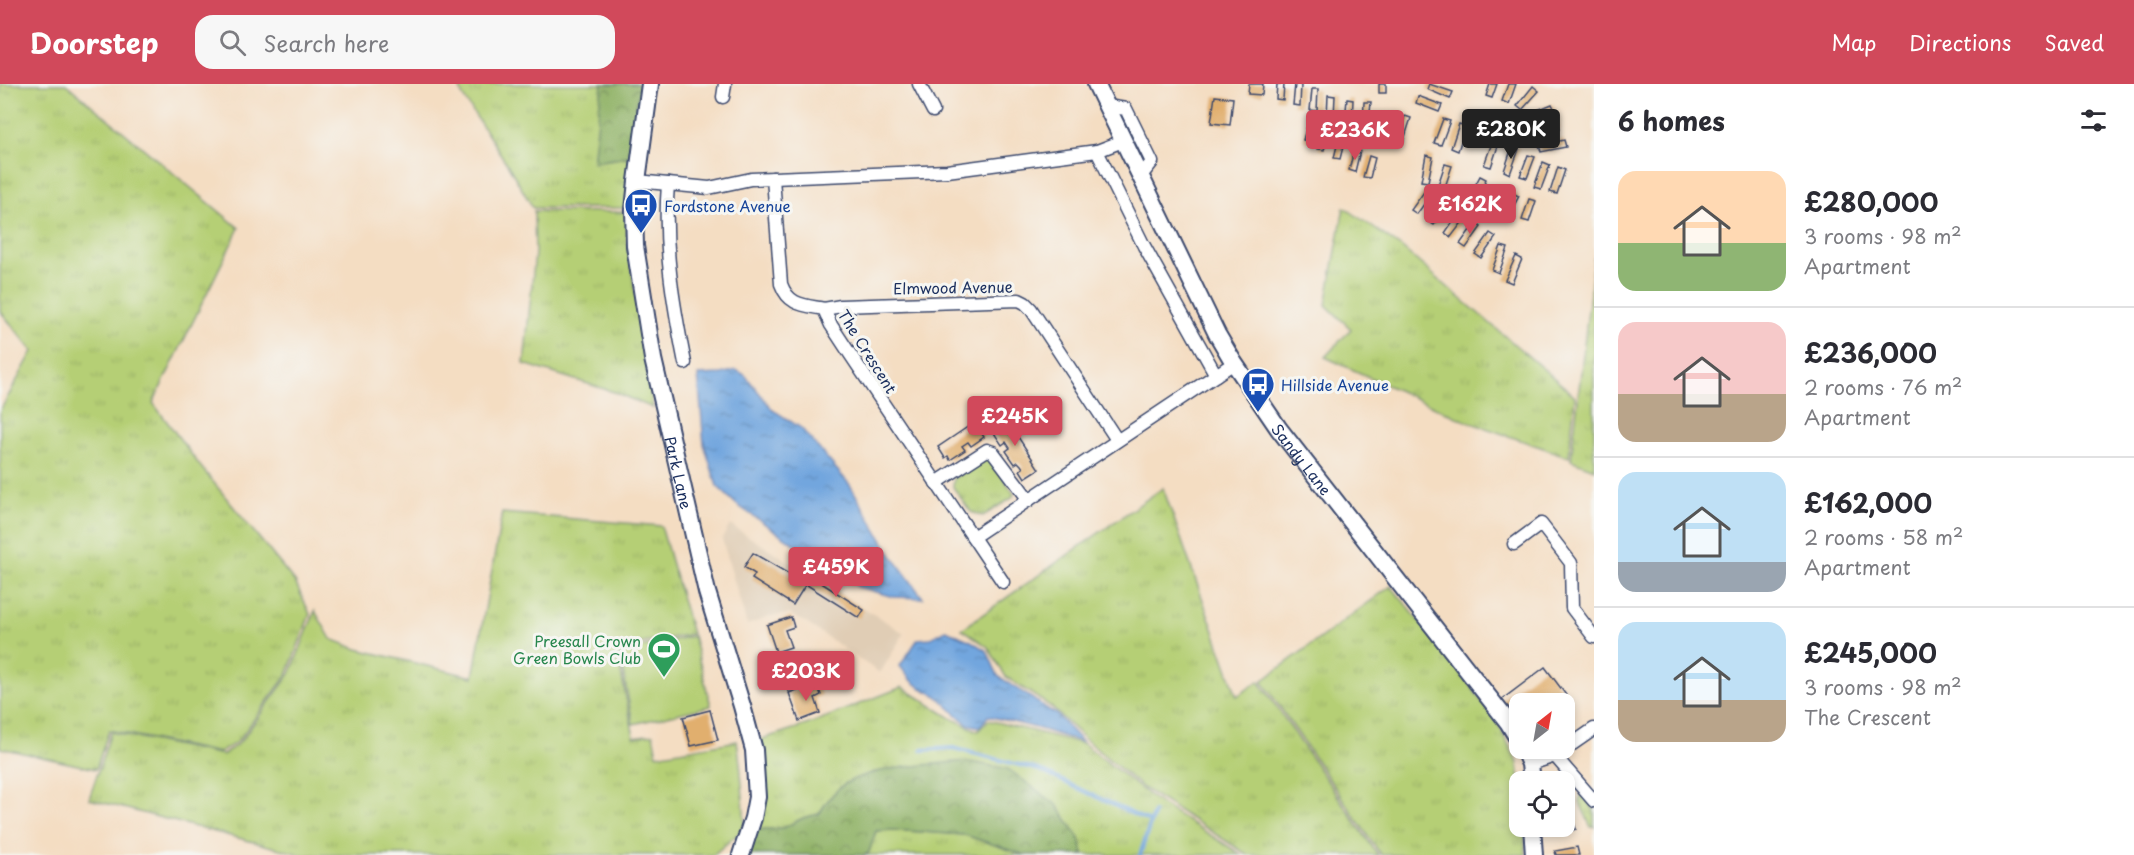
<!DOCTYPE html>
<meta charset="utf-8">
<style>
:root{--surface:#fff;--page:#f7f7f7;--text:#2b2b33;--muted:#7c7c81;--line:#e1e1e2;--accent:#d1495b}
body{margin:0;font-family:"Playpen Sans",sans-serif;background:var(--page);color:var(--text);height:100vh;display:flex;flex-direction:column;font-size:22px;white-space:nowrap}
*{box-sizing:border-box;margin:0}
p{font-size:20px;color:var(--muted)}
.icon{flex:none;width:33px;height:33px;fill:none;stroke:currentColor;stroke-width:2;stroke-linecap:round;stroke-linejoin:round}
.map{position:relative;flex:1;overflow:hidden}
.sheet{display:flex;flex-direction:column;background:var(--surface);width:540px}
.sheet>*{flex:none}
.needle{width:39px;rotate:31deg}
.buttons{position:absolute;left:1509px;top:609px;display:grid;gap:12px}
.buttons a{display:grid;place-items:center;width:66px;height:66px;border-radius:12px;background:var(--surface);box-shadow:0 3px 9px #0003;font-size:30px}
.price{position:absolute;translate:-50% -51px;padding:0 14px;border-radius:6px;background:var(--accent);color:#fff;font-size:20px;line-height:39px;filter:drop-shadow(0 2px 3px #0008)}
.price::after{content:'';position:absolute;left:50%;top:36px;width:18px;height:14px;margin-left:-9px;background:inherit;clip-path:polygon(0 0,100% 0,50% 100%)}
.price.current{background:#222;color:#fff}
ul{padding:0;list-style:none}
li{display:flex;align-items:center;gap:18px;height:150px;padding:0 24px}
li+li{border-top:2px solid var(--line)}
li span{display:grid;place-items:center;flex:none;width:168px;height:120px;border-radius:18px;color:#555}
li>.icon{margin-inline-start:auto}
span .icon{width:72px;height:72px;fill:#fffc;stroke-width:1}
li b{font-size:26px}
h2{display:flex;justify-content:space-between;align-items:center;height:72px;padding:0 24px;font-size:26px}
header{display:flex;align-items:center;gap:36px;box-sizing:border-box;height:84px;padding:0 30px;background:var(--accent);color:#fff}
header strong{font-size:28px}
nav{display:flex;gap:33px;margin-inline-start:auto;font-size:21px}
.search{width:420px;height:54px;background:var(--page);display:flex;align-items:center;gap:15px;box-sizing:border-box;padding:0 21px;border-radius:18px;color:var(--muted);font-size:22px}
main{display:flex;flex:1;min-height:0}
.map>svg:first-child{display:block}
</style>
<header>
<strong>Doorstep</strong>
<div class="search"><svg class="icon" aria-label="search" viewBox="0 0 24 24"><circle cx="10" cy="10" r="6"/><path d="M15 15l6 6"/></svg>Search here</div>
<nav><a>Map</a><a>Directions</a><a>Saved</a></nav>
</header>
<main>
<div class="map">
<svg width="1594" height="771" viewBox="0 0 1594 771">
<defs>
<pattern id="grass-tufts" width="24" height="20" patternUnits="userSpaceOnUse" patternTransform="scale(1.5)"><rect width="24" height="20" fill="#b5cf75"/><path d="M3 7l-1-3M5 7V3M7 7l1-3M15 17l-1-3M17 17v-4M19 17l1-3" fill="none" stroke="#9bb268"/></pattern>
<pattern id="forest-crowns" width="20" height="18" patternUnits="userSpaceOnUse" patternTransform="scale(1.5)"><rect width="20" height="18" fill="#90b266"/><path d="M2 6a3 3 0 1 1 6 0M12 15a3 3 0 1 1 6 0" fill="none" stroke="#759157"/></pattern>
<pattern id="water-ripples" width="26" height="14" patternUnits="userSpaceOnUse" patternTransform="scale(1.5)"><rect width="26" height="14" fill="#72a6de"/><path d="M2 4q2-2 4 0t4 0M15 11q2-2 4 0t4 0" fill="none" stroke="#5d88b7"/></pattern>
</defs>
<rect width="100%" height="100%" fill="#f6f6f2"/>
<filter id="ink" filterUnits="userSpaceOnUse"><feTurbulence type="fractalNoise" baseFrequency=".0167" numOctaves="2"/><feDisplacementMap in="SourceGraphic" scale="12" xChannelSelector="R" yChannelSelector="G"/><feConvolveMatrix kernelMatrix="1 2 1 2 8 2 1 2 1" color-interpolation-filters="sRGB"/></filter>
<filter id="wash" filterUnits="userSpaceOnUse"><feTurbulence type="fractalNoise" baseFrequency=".008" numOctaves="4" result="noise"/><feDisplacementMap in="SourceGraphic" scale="24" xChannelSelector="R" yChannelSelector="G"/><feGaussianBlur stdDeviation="1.35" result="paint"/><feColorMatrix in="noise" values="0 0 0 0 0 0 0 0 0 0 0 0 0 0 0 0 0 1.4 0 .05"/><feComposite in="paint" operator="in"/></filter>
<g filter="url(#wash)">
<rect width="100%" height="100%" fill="#f4ddc2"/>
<polygon fill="#e0cdb5" points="730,441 904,549 880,589 805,538 789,530 771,532 747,541 722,455"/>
<g fill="url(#grass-tufts)" stroke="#687f6a" stroke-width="1.5">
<polygon points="0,0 66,0 239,144 153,319 201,383 295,498 310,530 287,591 238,657 220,669 109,646 96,685 0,664 0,327 33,267 0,227"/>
<polygon points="459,0 641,0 625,124 533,124 509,83 462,11"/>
<polygon points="1344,123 1402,164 1575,312 1569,373 1463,336 1325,273 1351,245 1326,221"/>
<polygon points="534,127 626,128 627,157 653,324 614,308 524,280 535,169"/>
<polygon points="1594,173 1594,385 1571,376"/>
<polygon points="989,374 991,375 1014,410 1012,414 983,432 971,428 953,403 954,394 983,375"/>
<polygon points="1163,404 1237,612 1259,597 1378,771 1248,771 1143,704 1086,656 1050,622 1006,593 988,563 962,545"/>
<path d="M502,429L661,442L692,550L616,564L634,653L653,650L657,671L737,657C742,686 743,715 745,744L713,771H303L89,715L111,648L223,671L240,658L290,590L315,527L331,555L357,565L473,593Z"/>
<polygon points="1391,502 1462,590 1498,640 1518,679 1520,697 1520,742 1524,743 1526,771 1381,771 1262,597"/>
<path d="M902,603L951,634L978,647L988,636L1084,660L1159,719L1242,771H1083L1080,755L874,688C845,699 836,702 819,730L803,734L783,744L755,746L759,656L809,640Z"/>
<polygon points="1581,710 1594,725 1594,743 1591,743 1579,717"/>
<polygon points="893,746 965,751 1025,771 865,771 869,768 876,747"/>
</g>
<g fill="url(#forest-crowns)" stroke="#567062" stroke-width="1.5">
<polygon points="602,0 640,0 628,73 593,78"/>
<path d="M965,677L1008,685L1057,721L1080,755L1083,771H1025L965,751L893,746L876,747L869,768L865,771H747L755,746L783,744L803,734L819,730C826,718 834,706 846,699C877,682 930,681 965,677Z"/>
</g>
<polygon fill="#b5cf75" stroke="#687f6a" stroke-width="1.5" points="693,552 711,622 633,640 619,567"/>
<g fill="url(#water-ripples)" stroke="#466a9e" stroke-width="1.5">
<polygon points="736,286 745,291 773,326 801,344 850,401 890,469 923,514 894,513 858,503 737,421 717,402 704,360 698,291 721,290"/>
<polygon points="946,546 971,557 987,567 998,592 1057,631 1082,658 1037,644 988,632 980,643 967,640 937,612 921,604 910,595 900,582 918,555 931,554"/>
</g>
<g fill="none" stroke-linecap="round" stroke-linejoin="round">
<g stroke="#72a6de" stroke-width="4">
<polyline points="922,666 953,664 1039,686 1150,738"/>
<polyline points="1140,771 1154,728"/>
</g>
</g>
<g id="blocks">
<g fill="#e1af6e">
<polygon points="1249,0 1263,0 1262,11 1248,10"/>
<polygon points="1277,0 1284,0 1283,16 1276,15"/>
<polygon points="1295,0 1301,1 1300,22 1293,21"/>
<rect x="1379" y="0" width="7" height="9"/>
<polygon points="1429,0 1453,8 1450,15 1427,5"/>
<polygon points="1490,0 1497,0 1492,14 1486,12"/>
<polygon points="1508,0 1516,0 1509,20 1502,17"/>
<polygon points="1533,2 1539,7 1522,26 1517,22"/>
<polygon points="1312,5 1318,5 1317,27 1310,26"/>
<polygon points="1328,11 1335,12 1334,33 1327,32"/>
<polygon points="1215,12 1233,14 1230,41 1211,39"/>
<polygon points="1418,12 1442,21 1439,28 1416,19"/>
<polygon points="1347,15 1353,16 1352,37 1345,37"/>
<polygon points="1364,18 1371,18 1369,40 1363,39"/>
<polygon points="1552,20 1555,26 1531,37 1528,30"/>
<polygon points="1405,32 1411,34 1403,59 1396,56"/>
<polygon points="1309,35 1315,37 1310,58 1303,56"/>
<polygon points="1443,35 1450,37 1441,61 1434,59"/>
<polygon points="1558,38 1560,45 1536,52 1534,45"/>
<polygon points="1459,40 1466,42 1458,67 1451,64"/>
<polygon points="1323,44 1330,46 1324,66 1318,65"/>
<polygon points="1339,53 1345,55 1340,75 1334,74"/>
<polygon points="1493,56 1499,59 1491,83 1484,81"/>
<polygon points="1564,56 1566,63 1541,68 1539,61"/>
<polygon points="1512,63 1519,65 1510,90 1504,87"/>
<polygon points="1354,66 1360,67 1355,88 1349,86"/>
<polygon points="1426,71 1433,73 1428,98 1421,97"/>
<polygon points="1528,71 1535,73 1527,94 1520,92"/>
<polygon points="1369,72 1375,74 1370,94 1363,93"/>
<polygon points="1543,78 1550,81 1541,105 1534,103"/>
<polygon points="1445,80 1452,82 1444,106 1437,104"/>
<polygon points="1558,83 1565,86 1557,110 1550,108"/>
<polygon points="1480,92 1486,95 1475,119 1468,115"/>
<polygon points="1496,100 1502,104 1491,126 1484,123"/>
<polygon points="1426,105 1432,109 1417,130 1411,126"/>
<polygon points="1512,109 1519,112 1507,135 1501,132"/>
<polygon points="1529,115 1536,117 1529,138 1522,136"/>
<polygon points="1443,116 1449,120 1434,141 1428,137"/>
<polygon points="1457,131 1464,136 1451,153 1445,149"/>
<polygon points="1475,139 1481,143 1466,164 1460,160"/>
<polygon points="1490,149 1496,153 1481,174 1475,170"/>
<polygon points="1501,162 1508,164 1499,189 1492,186"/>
<polygon points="1516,172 1522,175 1512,199 1505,196"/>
<polygon points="1005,333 1039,385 1025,394 1020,386 1023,384 1021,381 1018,378 1015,380 1006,367 1010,364 1006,358 1002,361 992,346 996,343 994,341"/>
<polygon points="978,336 986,347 982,350 984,353 971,362 968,358 962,362 965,366 950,376 948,372 945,374 938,363"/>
<polygon points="753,469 806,500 793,521 752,495 755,490 744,483"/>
<polygon points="812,493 864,526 859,534 807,501"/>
<polygon points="791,533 794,543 785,546 791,563 776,568 767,541"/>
<polygon points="800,572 805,586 811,584 815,596 788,607 780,580"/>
<polygon points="1545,583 1569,615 1562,620 1520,620 1520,643 1500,617"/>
<polygon points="816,599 821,611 815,614 820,629 799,637 789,609"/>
<polygon points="710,626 718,656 691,662 683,633"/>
<polygon points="1569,722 1576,745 1560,750 1557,742 1564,742 1564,723"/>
<polygon points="1577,763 1579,771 1556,771 1555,767"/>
</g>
</g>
</g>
<g filter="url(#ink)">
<use href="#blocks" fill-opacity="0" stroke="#3c496d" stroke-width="1.5"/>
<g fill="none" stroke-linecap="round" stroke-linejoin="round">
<defs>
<g id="street">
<polyline points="919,0 933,27"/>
<polyline points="723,13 725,0"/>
<polyline points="1107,22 1126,25 1152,78 1140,93"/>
<polyline points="1097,67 1144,162 1216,291"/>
<path d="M773,94L781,200C789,222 804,221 824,225L831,241L850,270L1003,498"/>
<polyline points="637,97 709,104 751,95 947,87 1097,67 1123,57"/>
<path d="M668,100C663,161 673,219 685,279"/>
<polyline points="824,225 841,222 1019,216 1025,219 1031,225 1117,356"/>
<polyline points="936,399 987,366 993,368 1029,416"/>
<polyline points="973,453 1234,279"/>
<polyline points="1514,460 1541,440 1571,479 1572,524 1594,553"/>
<polyline points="1555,672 1594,717"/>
<polyline points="1530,680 1555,672 1594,645"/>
</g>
<g id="secondary">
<path id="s1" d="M650,0L637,97L634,126L635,162L653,275L707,508L742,622L754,666L757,713L753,734L741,771"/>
<path id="s2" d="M1096,0L1217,250L1234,279L1279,345L1508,638L1520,658"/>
<polyline points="1523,664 1530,680 1532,698"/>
<polyline points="1532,742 1534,771"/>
</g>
</defs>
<use href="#street" stroke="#3c496d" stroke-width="15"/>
<use href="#secondary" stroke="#3c496d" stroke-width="20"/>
<use href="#street" stroke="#fff" stroke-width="12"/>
<use href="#secondary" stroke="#fff" stroke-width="16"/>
</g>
</g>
<defs>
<symbol id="bus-pin" viewBox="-11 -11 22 30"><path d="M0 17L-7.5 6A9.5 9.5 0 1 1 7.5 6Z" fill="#1a4fb4" stroke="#f6f6f2"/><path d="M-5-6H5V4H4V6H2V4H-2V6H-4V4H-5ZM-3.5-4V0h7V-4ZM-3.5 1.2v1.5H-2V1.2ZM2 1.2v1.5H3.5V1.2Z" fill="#fff"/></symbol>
<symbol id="stadium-pin" viewBox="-11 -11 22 30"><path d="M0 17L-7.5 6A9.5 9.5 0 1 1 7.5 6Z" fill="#2e9e5b" stroke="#f6f6f2"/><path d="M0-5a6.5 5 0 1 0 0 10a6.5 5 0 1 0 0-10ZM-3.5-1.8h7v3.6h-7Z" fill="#fff"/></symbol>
</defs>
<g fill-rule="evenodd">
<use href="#bus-pin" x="622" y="102" width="38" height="52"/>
<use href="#bus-pin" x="1239" y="281" width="38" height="52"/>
<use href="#stadium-pin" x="645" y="546" width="38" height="52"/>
</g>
<g text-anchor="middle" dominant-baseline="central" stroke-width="6" stroke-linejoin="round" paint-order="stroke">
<g font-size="15" fill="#164399" stroke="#f6f6f2" text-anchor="start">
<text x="664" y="121">Fordstone Avenue</text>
<text x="1281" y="300">Hillside Avenue</text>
</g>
<g font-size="15" fill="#1b2f5e" stroke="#f6f6f2">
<text transform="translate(953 203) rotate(-1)">Elmwood Avenue</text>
<text transform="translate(868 267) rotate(58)">The Crescent</text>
<text stroke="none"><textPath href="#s2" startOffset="429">Sandy Lane</textPath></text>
<text stroke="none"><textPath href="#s1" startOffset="394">Park Lane</textPath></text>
</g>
<g font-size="15" fill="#27864d" stroke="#f6f6f2" text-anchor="end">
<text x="641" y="556">Preesall Crown<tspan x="641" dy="17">Green Bowls Club</tspan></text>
</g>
</g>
</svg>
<div class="buttons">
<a><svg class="needle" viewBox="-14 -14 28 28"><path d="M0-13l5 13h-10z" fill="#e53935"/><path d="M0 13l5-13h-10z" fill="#7c7c81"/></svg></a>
<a><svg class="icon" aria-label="locate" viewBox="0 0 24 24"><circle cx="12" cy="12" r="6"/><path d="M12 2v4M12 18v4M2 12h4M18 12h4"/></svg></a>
</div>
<b class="price current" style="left:1511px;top:76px">£280K</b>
<b class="price" style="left:1355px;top:77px">£236K</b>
<b class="price" style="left:1470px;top:151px">£162K</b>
<b class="price" style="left:1015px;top:363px">£245K</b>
<b class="price" style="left:836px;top:514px">£459K</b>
<b class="price" style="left:806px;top:618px">£203K</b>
</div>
<section class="sheet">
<h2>6 homes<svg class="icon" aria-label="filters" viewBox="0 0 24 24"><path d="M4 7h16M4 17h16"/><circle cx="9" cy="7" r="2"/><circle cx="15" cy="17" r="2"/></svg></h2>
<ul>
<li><span style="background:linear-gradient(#ffd9b3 60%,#8fb573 0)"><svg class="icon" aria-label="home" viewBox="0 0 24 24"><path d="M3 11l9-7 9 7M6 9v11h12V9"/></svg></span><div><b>£280,000</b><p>3 rooms · 98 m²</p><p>Apartment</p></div></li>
<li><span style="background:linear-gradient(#f6c9c9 60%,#b9a48a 0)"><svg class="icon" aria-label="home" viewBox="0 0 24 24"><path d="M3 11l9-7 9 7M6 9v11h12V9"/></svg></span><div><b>£236,000</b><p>2 rooms · 76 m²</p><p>Apartment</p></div></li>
<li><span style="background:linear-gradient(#bfe0f5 75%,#9aa5b1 0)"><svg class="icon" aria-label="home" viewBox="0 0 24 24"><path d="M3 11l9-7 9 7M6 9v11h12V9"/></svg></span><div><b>£162,000</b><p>2 rooms · 58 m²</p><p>Apartment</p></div></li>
<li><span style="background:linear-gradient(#bfe0f5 65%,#b9a48a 0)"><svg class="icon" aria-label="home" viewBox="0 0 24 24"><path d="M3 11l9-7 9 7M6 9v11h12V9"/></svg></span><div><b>£245,000</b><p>3 rooms · 98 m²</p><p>The Crescent</p></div></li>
</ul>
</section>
</main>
